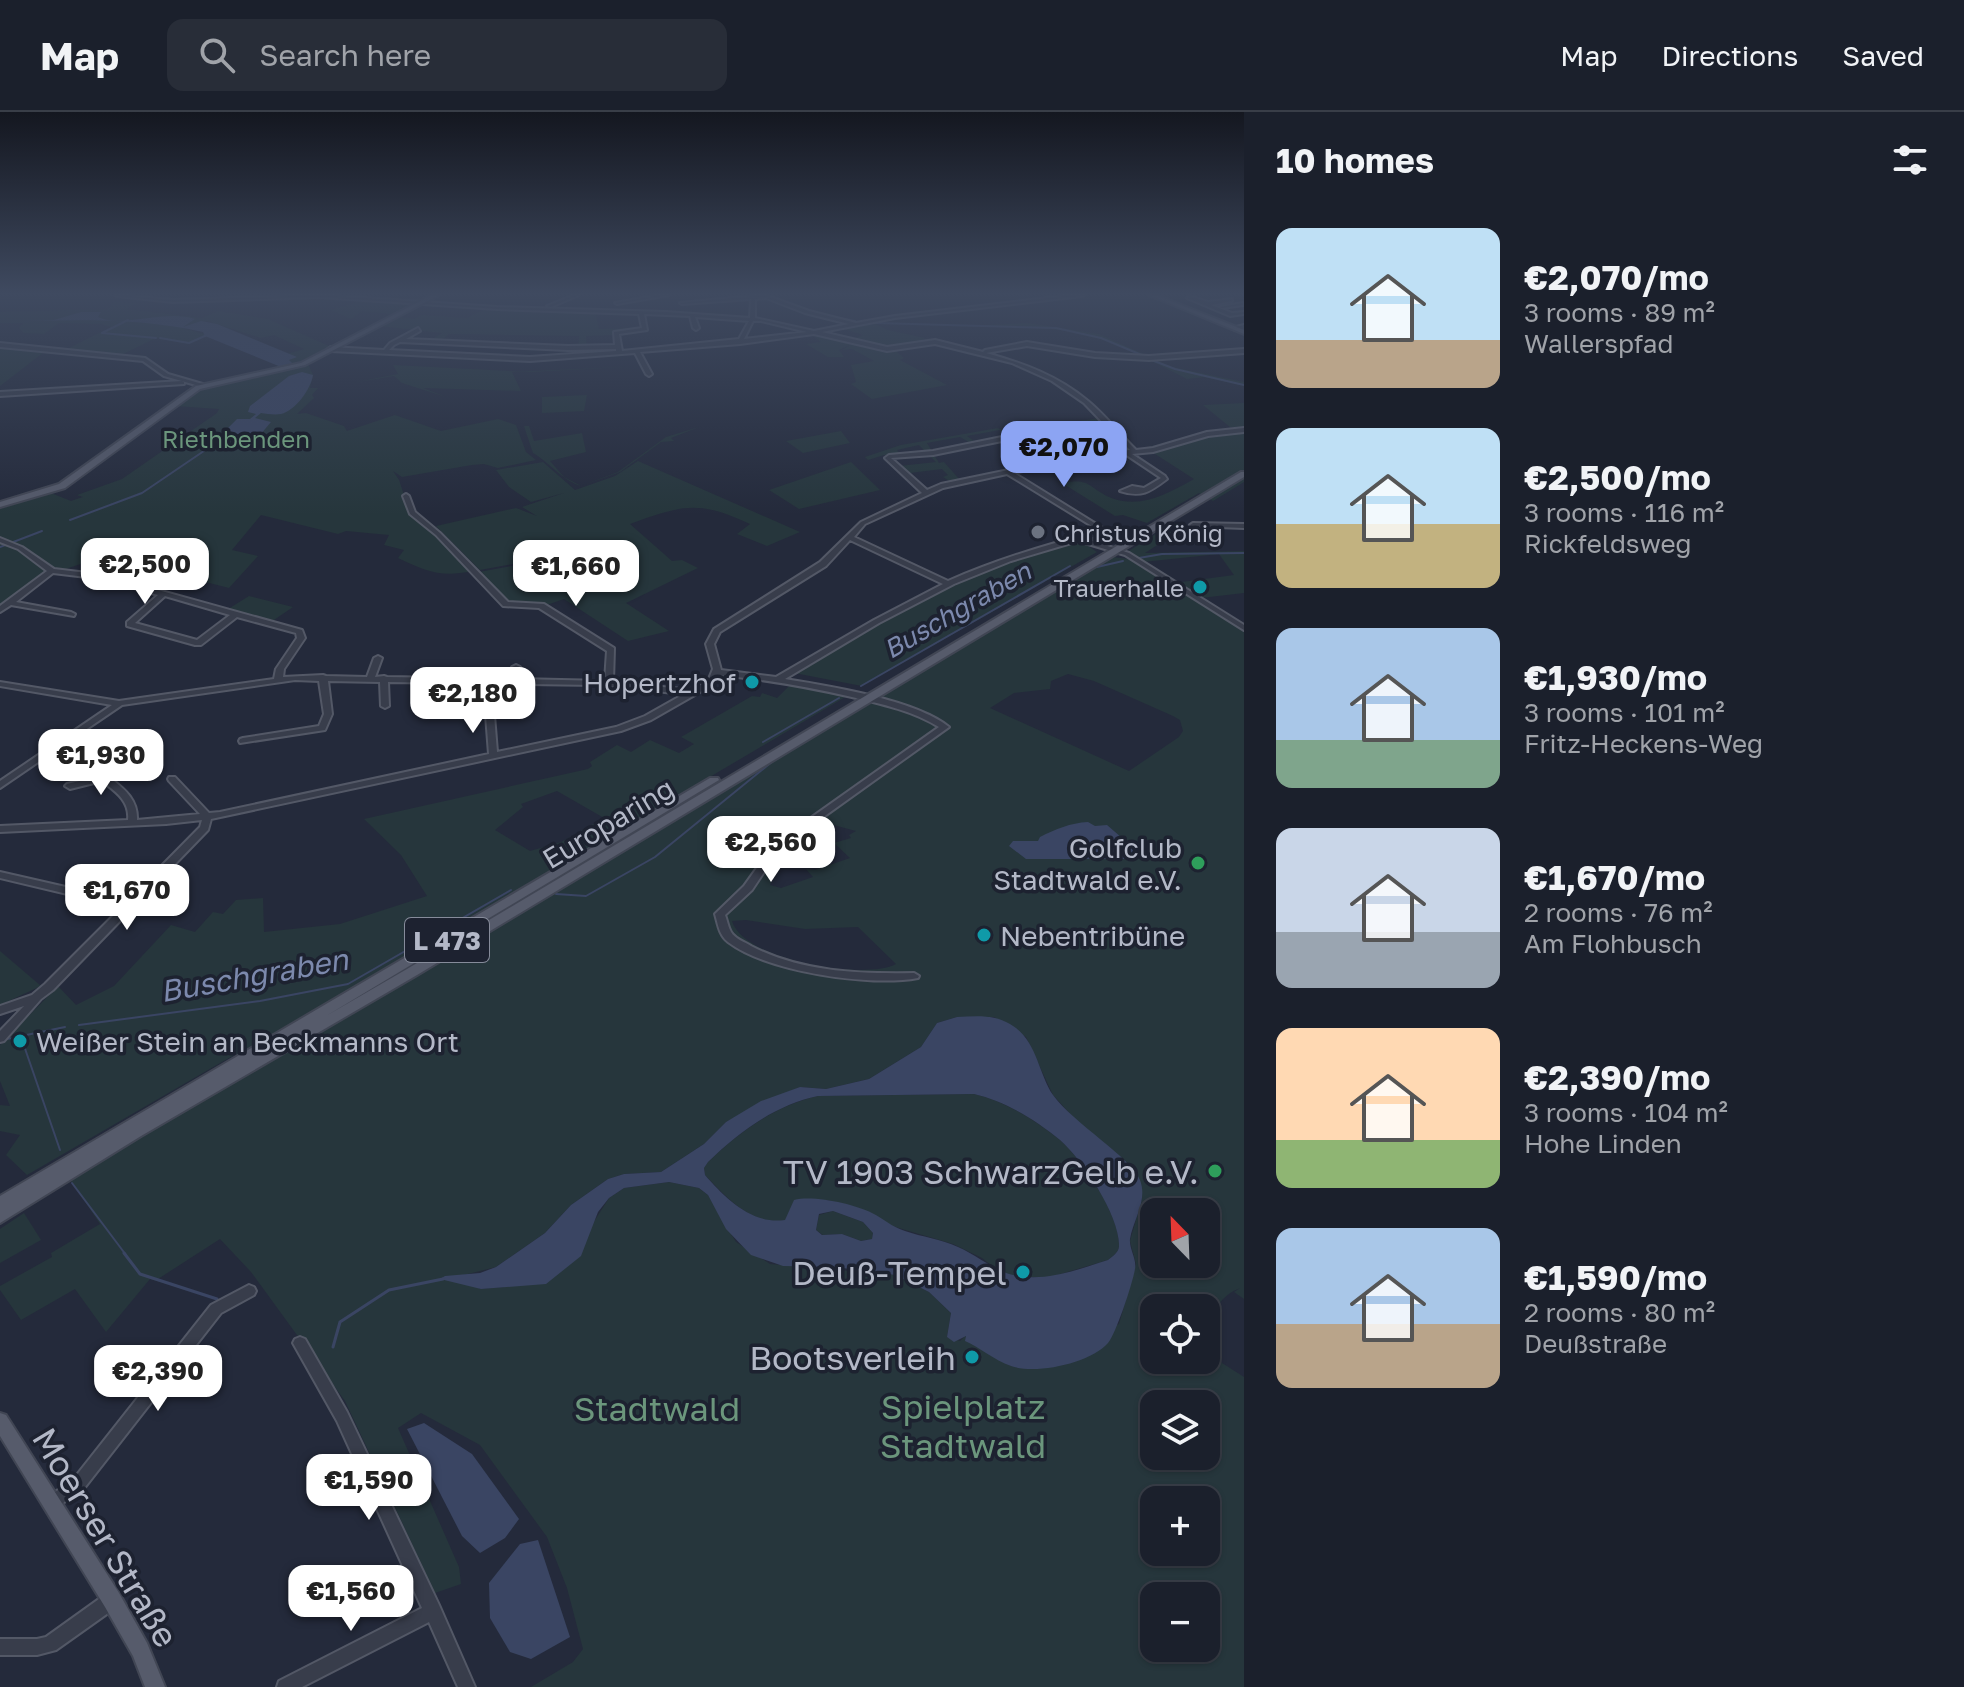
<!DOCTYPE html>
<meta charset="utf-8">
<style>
:root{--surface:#1b202c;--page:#282d38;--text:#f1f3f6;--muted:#a0a3a9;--line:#393e48;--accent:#8ca4f3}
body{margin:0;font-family:"Golos Text",sans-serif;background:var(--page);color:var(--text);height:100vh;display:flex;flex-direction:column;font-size:30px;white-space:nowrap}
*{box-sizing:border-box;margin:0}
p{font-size:26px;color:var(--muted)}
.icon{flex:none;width:44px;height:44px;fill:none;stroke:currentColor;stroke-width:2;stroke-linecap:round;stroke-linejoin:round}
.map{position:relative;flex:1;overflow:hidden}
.panel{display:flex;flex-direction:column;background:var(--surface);width:720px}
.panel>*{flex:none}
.needle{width:52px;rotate:337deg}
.buttons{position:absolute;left:1140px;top:1086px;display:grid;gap:16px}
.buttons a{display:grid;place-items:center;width:80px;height:80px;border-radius:16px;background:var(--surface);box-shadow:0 2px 6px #0004,0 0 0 2px var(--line);font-size:40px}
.price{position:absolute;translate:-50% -68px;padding:0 18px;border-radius:16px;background:#fff;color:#222;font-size:26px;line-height:52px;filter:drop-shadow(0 2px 4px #0008)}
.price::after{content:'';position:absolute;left:50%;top:48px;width:24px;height:18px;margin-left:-12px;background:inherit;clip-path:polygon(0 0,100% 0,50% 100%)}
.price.active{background:var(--accent);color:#111}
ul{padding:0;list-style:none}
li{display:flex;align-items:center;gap:24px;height:200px;padding:0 32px}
li span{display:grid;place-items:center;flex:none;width:224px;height:160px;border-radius:16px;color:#555}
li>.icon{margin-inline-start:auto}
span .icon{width:96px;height:96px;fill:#fffc;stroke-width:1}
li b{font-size:34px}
h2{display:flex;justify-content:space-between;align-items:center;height:96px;padding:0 32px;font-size:34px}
header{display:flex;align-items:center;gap:48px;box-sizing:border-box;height:112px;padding:0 40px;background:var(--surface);border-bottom:2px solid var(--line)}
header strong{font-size:38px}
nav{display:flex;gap:44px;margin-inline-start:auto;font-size:28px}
.search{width:560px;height:72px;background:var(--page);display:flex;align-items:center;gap:20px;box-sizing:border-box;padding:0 28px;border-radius:16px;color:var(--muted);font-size:30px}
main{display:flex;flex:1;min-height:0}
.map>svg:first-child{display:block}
</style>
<header>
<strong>Map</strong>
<div class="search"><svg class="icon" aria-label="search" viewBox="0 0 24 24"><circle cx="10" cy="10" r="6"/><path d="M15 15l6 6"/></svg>Search here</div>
<nav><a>Map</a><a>Directions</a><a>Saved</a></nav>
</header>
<main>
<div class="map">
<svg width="1244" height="1575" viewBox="0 0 1244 1575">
<rect width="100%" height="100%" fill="#242a3b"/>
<g fill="#26363c" fill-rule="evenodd">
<polygon points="366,188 407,191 410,192 392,202 362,199 351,207 331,198"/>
<polygon points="114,190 135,191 127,197 202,206 218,199 268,207 329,234 369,215 289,255 289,248 295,245 287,242 304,237 274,223 261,226 207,209 182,216 208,223 189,232 156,226 121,243 67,237 111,215 101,212 59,211 44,222 24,221 19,216 23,211 0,211 0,200 108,197"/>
<polygon points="487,196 558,200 595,199 599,217 640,216 614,223 586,224 587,242 578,243 579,224 449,222 440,230 429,229 442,221 379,214 396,204 414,207 422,203 467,206"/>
<path d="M873,211L888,218L925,226L918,231L894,237L904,246L900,248L947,273L872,287L851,272L856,270L851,253L874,249L852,237L842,238L852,232L839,238L844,245H828L806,232L821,230L811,222C830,220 846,232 863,223L844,217Z"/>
<polygon points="1028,211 1099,222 1172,255 1239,269 1244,270 1244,274 1204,265 1187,267 1120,233 1079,220 1019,214 946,215"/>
<polygon points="0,234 48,237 0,274"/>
<path d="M308,252L313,263L310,276H318L312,283L314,286L297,302L306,301L344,314L347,319L395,303L441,319L498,307L516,313L526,340L536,348L498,356L484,352L472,353L402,365L393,359L399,368L410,401L472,459C441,466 426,459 398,446L404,438L384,433L389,423L346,419L338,422L261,403L232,438L258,444L229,476L139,453L151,445L121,438L60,459L51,456L0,496V397L51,381L71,389L83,385L77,383L122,367L217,301L219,297L175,294L204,274Z"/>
<polygon points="393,253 530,260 644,254 512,260 521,279 423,276 446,285 402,271 394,264 352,271 398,262"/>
<polygon points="587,283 584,299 542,301 542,285"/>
<polygon points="1244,291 1244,315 1230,315 1203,293"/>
<polygon points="1099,306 1099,309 1045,317 1057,325 1039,317 1003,322 1000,318 967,324 977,331 972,332 960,325 927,331 939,351 944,350 960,368 951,370 943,365 948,363 942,357 910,361 899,354 936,350 919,333 897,338 901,343 884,343 868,348 865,345 901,333 998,316 1005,320"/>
<path d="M524,314H529L534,329L582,321L586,340L550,349L564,365L581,374L618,360L666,325L699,315L671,326L674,329L661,330L620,360L581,374C563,369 549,350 533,341Z"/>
<polygon points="841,319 850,331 803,341 786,329"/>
<path d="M1244,320V370L1213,389L1199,381L1147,411L1123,403L1115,404L1062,371C1091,366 1086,374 1109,385C1140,398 1167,382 1194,367L1152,340L1204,324Z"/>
<path d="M638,349L800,420L767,434L737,422L750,412C699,388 682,393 630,412L672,449L682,448L698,456L626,491L669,519L628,529L564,487L544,494L537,491L512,493L479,460L522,452L551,439L513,452L480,458L436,414L516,396L537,404L522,395L564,381L531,390L509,375L496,358L543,350L575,378L615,364Z"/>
<polygon points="851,350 880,378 799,397 769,378"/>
<polygon points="1175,410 1185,415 1145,441 1244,439 1244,481 1201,486 1174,471 1234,463 1219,442 1143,450 1127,440"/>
<path d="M1071,431L1085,432L1097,440L862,574L794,561C884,509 970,457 1071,431Z"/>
<path d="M1113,445L1129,447L1244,518V1187L1234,1180L1240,1176C1222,1183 1212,1199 1206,1216V1196H1154V1248H1206L1211,1244L1244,1265V1575H531L573,1550L583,1537L567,1476L547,1425L480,1333L421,1301L398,1316L459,1455L461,1472L435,1481L345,1289L251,1160L220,1127L158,1167L215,1186L150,1167L106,1220L75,1177L21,1208L0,1178V1174L52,1145L51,1141L100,1112L69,1066ZM1068,562L1094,569L1173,604L1180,608L1183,619L1179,625L1129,659L990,596L1014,581L1050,577L1051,569ZM826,711L856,719L849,723L851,726L834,731L850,746L815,758L806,757L813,765L781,776L770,773C783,741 798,730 826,711ZM746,808L805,817L858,815L896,852C864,869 743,848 732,809ZM957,905H994L1026,925L1053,983L1084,1017L1117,1042L1142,1087L1130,1129L1136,1152L1119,1212L1011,1254L965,1224L960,1229L947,1225L951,1201L929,1180L895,1163L770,1152L736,1130L708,1083L699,1076L669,1070L624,1076L609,1086L590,1116L504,1175L480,1177L464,1163L496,1155L545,1121L571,1093L608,1067L624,1062L661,1060L704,1032L726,1010L800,975L826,977L869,967L921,935L937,911ZM1154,1100H1206V1152H1154ZM1154,1292H1206V1344H1154ZM1154,1388H1206V1440H1154ZM1154,1484H1206V1536H1154Z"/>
<polygon points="249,484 293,495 271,510 225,499"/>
<path d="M791,572L847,584L271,924L227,947L27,1063L6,1043L20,1023L0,1019V993L10,994L0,969V933L58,874L76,893L114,874L171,813L195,820L213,800L223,802L236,788L263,786L264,820L340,812L427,784L401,743L364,707L588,657L592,654L590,650L617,633L631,640L650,628L679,641L694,632L681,625L752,584L760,585L762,581L777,586ZM557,679L604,706L561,730L530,739L495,718L523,695L521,692Z"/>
<polygon points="0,839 41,874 0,893"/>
<path d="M974,982C1005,989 1035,1008 1060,1028C1082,1047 1120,1103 1119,1134C1119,1140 1113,1144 1108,1148L1047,1166L1015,1164L1001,1161L982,1146L953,1132L892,1114L869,1100L827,1088H795L785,1109C751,1113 727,1086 705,1063L704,1056L708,1050C739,1020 776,993 818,984Z"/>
<polygon points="833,1099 863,1110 873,1121 872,1127 861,1129 842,1122 823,1123 816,1118 819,1103"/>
<polygon points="24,1101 41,1128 0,1151 0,1117"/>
</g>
<g fill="#3a4563" fill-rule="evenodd">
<path d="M81,200H101L98,205C121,217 164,197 195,207L183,215L201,209L217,212L297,245L289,248L293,252L281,255L205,224L203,220C136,205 69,208 0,210L54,208Z"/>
<path d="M302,260L313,263C311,277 295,299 281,302C275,303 267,302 261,301L255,306L271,310L260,323L226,324L225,319L237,307H250L256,302L248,300L250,294L289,264Z"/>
<path d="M1088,710L1095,714L1107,713L1129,732L1134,740L1127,747H1026L1009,734L1013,729H1038L1040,725C1056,717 1070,711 1088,710Z"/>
<path d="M957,905C975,904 994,902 1010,912C1037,927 1038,961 1053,983C1073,1011 1131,1045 1140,1068C1148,1089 1133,1108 1130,1127C1129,1137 1137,1147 1135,1157C1133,1170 1116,1222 1108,1231C1091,1251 1036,1263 1011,1254C994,1248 979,1235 965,1229L966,1224L954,1230L947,1225L951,1201L929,1180L895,1163L835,1155L783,1154L751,1143L726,1117L708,1083L699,1076L669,1070L624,1076L609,1086L598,1100L581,1144L546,1172L481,1177L440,1167L445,1164L480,1161L496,1155L545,1121L571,1093L608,1067L624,1062L661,1060L704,1032L726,1010L761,989L800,975L826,977L869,967L921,935L937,911ZM974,982C1005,989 1036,1008 1060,1028C1082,1047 1120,1104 1119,1134C1119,1140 1113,1144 1108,1148C1079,1157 1050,1169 1018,1164C996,1161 979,1144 958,1135C941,1127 922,1125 905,1119C892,1115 884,1107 872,1101C854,1092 814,1083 794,1088L785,1108C752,1113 725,1086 705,1063L704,1056L708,1050C739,1020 775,993 818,984ZM833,1099L863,1110L873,1121L872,1127L861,1129L842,1122L822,1123L816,1118L819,1102Z"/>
<polygon points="424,1311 472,1342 519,1407 505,1426 480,1441 462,1424 407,1317"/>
<polygon points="538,1428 570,1525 531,1547 510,1540 490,1506 489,1471 520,1432"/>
</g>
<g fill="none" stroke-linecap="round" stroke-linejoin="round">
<g stroke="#3a4563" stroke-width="2">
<polyline points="825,203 855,209"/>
<polyline points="128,208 102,221 156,226"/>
<polyline points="876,211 1056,216 1101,226 1144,244"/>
<polyline points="160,226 189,231 207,223"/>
<polyline points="1149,247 1175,257 1244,273"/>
<polyline points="70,408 142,381 226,324"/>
<polyline points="0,435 42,419"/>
<polyline points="1139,446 1162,442 1244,441"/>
<polyline points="1097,455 1123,449"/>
<polyline points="861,574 1070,454"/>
<polyline points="763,630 839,586"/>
<polyline points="556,782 586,784 655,745 773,649"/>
<polyline points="79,913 260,889 348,872 511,778"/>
<polyline points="21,925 60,1038"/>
<polyline points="7,927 65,915"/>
<polyline points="72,1071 126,1143"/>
</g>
<g stroke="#3a4563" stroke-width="3">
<polyline points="124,1141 140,1162 217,1187"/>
<polyline points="333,1235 340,1210 389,1178 443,1167"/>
</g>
<defs>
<g id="minor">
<path d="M115,183L173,188L321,183L497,195L666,200L750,206L751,187L682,192L680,191L765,183L809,199L856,211L895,204L1072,183H1084L1082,184L895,206L822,220L887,235L935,228L983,240L985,238L1027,230L1095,241L1149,244L1244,237V241L1149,248L1095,245L1027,234L986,241C1023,251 1058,264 1088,289C1105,303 1120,322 1136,338L1153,336L1207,320L1244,316V320L1208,324L1153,340L1132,342L1165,364L1167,367C1150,380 1141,386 1120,379L1132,374L1144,376L1161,366L1125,342L1085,346L1014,361L1109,420L1086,427L1129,441L1244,513V518L1125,443L1078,429L1011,449L954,472L879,511L785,567C829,574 916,588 949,615L780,736L752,778L725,803C727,808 728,815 731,820C735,827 745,830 751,834C801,860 859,862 914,861L919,864L918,866C870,875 768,860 728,830C719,823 718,812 715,802L744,774L774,732L939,615C913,599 882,592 852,585C808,575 763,567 718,563L714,572L651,608L621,619L211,707L208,718L53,878L41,887L4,929L0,930V919L24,894L0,902V894L32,883L45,872L122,795L0,766V760L127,789L200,715L202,708L166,712L0,720V714L128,708C130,689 116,680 102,669L70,677L65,674L67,672L100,664L101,663L90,652L91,650L116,638L119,639L120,641L119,643L100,652L107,658L123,650H129L130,652L129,654L109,665C124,677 138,687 137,708L200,702L169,669L168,667L169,665H175L209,701L220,700L489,642L486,603L487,601L490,600L494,603L497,640L616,615L645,604L684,582L597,573L388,570L389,594L385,596L381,594L380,570L328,569L332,602L325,618L240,631L239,629L240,627L243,626L319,614L324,602L319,569L295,568L122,593L0,676V669L112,593L0,574V570L119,589L274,567L276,557L297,526L296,521L237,505L201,533H195L127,514V510L158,483L103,467L53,461L16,490L71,500L75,502L74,504L11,493L0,500V494L47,459L18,437L0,430V426L22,435L54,457L104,463L302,518L305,526L284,557L283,565L323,563L326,564L367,565L374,546L378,544L382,546L375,565L384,564L387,565L509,567L512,555L516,553L520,555L517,567L605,569L607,539L539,496L503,494L436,423L410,402L403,384L406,382L409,384L415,400L440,421L508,490L544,492L614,536L613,570L692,578L708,569L713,557L706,532L714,517L820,450L861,410L922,381L886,347L885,346L889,343L933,339L1002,325L1024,329L1109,317L1084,291L1052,269L1012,251L935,232L887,239L814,222L740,232L640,240L652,262L649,264L646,262L635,241L530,249L331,239L328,237L331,235L384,238L390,231L418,216L420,219L406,227L568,234L615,233L614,220L642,216L639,202L497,197L319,185L173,190L117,184ZM766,186L805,201L849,212L814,219L755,206V187ZM644,202L690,204L693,216L696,218L699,216L695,205L749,209L739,227L622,239L619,222L647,218ZM753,209H761L807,220L744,227ZM400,230L568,238L616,237V239L530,245L389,238L394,233ZM1112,320L1130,338L1085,342L941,372L927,378L891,346L933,343L1002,329L1024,333ZM1007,362L1100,419C1048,432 998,447 948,469L854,425L865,412L943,376ZM850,428L943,472L874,508L776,565L721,558L714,532L720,520L826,454ZM165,484L230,503L197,528L135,511Z"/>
<polygon points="574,183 579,183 551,195 547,194"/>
<polygon points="660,183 669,183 617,192 615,191"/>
<polygon points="1189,184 1208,190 1232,187 1232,189 1211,193 1232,201 1244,200 1244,202 1230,204 1187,186"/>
<polygon points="1243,191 1243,193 1222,196 1220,195"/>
<polygon points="1244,213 1244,217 1235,218 1232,216"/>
<polygon points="0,231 145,246 168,262 206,273 203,275 164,264 143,249 0,235"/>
<polygon points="182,269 184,270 184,272 0,284 0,280"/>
<polygon points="1193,411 1244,412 1244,416 1191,414 1190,413"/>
<polygon points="249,1173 254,1175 256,1179 254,1183 221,1201 82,1379 51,1398 46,1396 43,1391 46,1386 72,1369 211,1193"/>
<polygon points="300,1225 305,1227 347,1300 439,1493 475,1575 458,1575 429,1510 302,1575 277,1575 279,1569 422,1496 337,1309 293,1231 295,1227"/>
<polygon points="112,1480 118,1482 120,1488 118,1494 56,1538 37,1543 0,1543 0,1527 37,1527 46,1525 106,1482"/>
</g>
<g id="major">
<polygon points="432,183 439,183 305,253 200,277 65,376 0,395 0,390 59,372 196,274 301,251"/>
<polygon points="1149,183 1156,183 1244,218 1244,222"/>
<polygon points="1241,360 1244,360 1244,365 417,863 141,1024 0,1111 0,1097 2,1096 0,1097 0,1084 710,666 718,666 719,668 326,904 407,857"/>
<polygon points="0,1301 6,1303 119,1481 147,1531 165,1575 145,1575 133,1544 105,1495 0,1324"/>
</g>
</defs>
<use href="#minor" stroke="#535866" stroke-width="4"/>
<use href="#major" stroke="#414654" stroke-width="4"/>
<use href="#minor" fill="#383d4b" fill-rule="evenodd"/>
<use href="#major" fill="#565b6b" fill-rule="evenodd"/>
</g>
<linearGradient id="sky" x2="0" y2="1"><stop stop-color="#141720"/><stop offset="0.45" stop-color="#3f4a60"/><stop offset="1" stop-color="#3f4a60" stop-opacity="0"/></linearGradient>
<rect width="1244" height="403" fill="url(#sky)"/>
<circle fill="#6b7280" stroke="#1d2230" stroke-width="3" cx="1038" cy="420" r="8"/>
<g fill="#0f9aa8" stroke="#1d2230" stroke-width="3">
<circle cx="1200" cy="475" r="8"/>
<circle cx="752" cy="570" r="8"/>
<circle cx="984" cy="823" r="8"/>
<circle cx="20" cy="929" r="8"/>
<circle cx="1023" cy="1160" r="8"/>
<circle cx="972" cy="1245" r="8"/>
</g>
<g fill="#2e9e5b" stroke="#1d2230" stroke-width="3">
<circle cx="1198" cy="751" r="8"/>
<circle cx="1215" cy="1059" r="8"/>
</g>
<g text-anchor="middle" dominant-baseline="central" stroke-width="7" stroke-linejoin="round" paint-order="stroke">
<g font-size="24" fill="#6b967c" stroke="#1d2230">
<text x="236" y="326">Riethbenden</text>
</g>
<g font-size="24" fill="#b3b8c7" stroke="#1d2230" text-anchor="start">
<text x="1054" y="420">Christus König</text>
<text x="1184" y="475" text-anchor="end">Trauerhalle</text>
</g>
<g font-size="26" font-style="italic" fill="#7c89ad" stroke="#1d2230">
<text transform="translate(957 498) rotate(-30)">Buschgraben</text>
</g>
<rect fill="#1d2230" stroke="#868b9a" stroke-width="2" x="405" y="806" width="84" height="44" rx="6"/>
<g font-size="26" font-weight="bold" fill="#b3b8c7">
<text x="447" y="828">L 473</text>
</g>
<g font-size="28" fill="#b3b8c7" stroke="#1d2230" text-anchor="end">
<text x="736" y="570">Hopertzhof</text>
<text x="1182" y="735">Golfclub<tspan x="1182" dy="32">Stadtwald e.V.</tspan></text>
<text x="1000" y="823" text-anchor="start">Nebentribüne</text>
<text x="36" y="929" text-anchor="start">Weißer Stein an Beckmanns Ort</text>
</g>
<g font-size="28" fill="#b3b8c7" stroke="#1d2230">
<text transform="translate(608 711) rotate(-31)">Europaring</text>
</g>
<g font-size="30" font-style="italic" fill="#7c89ad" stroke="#1d2230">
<text transform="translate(254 863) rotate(-10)">Buschgraben</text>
</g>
<g font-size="34" fill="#b3b8c7" stroke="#1d2230" text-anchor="end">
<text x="1199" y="1059">TV 1903 SchwarzGelb e.V.</text>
<text x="1007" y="1160">Deuß-Tempel</text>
<text x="956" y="1245">Bootsverleih</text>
</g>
<g font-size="34" fill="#6b967c" stroke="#1d2230">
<text x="963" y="1294">Spielplatz<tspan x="963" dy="39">Stadtwald</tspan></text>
<text x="657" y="1296">Stadtwald</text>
</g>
<g font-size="34" fill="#b3b8c7" stroke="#1d2230">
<text transform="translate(106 1425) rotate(59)">Moerser Straße</text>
</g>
</g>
</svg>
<div class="buttons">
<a><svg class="needle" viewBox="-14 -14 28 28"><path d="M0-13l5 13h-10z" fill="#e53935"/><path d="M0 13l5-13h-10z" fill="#a0a3a9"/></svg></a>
<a><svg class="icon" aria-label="locate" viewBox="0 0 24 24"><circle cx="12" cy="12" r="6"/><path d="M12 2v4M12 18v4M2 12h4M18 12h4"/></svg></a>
<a><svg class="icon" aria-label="layers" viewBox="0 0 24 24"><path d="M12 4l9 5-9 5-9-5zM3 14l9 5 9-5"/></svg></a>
<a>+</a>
<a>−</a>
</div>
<b class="price active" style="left:1064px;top:377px">€2,070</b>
<b class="price" style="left:145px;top:494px">€2,500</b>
<b class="price" style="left:576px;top:496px">€1,660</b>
<b class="price" style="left:473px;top:623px">€2,180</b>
<b class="price" style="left:101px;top:685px">€1,930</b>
<b class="price" style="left:771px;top:772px">€2,560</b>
<b class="price" style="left:127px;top:820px">€1,670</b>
<b class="price" style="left:158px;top:1301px">€2,390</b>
<b class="price" style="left:369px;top:1410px">€1,590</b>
<b class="price" style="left:351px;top:1521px">€1,560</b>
</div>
<section class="panel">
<h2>10 homes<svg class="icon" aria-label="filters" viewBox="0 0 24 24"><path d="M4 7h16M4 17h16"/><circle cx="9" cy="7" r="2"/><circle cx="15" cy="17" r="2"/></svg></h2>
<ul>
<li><span style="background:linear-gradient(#bfe0f5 70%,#b9a48a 0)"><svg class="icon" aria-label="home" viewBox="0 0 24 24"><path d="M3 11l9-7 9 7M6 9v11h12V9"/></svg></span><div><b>€2,070/mo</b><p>3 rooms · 89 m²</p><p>Wallerspfad</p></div></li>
<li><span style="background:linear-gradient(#bfe0f5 60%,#c2b280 0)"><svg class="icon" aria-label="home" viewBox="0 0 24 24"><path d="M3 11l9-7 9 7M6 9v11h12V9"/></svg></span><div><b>€2,500/mo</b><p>3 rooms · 116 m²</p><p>Rickfeldsweg</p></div></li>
<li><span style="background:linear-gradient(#a9c7e8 70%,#7fa58c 0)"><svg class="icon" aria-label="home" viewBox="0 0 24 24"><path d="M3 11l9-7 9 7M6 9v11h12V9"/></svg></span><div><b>€1,930/mo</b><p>3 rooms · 101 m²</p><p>Fritz-Heckens-Weg</p></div></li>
<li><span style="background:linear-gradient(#c9d6e8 65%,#9aa5b1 0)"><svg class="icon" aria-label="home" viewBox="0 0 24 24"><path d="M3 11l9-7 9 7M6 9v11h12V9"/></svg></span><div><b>€1,670/mo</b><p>2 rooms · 76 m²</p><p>Am Flohbusch</p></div></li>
<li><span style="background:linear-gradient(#ffd9b3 70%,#8fb573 0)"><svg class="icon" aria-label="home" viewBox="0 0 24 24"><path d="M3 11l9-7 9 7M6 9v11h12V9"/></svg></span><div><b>€2,390/mo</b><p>3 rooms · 104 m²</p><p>Hohe Linden</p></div></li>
<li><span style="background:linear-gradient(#a9c7e8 60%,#b9a48a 0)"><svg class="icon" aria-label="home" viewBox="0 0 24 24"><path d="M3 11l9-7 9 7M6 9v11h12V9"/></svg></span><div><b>€1,590/mo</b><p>2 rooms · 80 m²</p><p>Deußstraße</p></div></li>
</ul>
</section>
</main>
